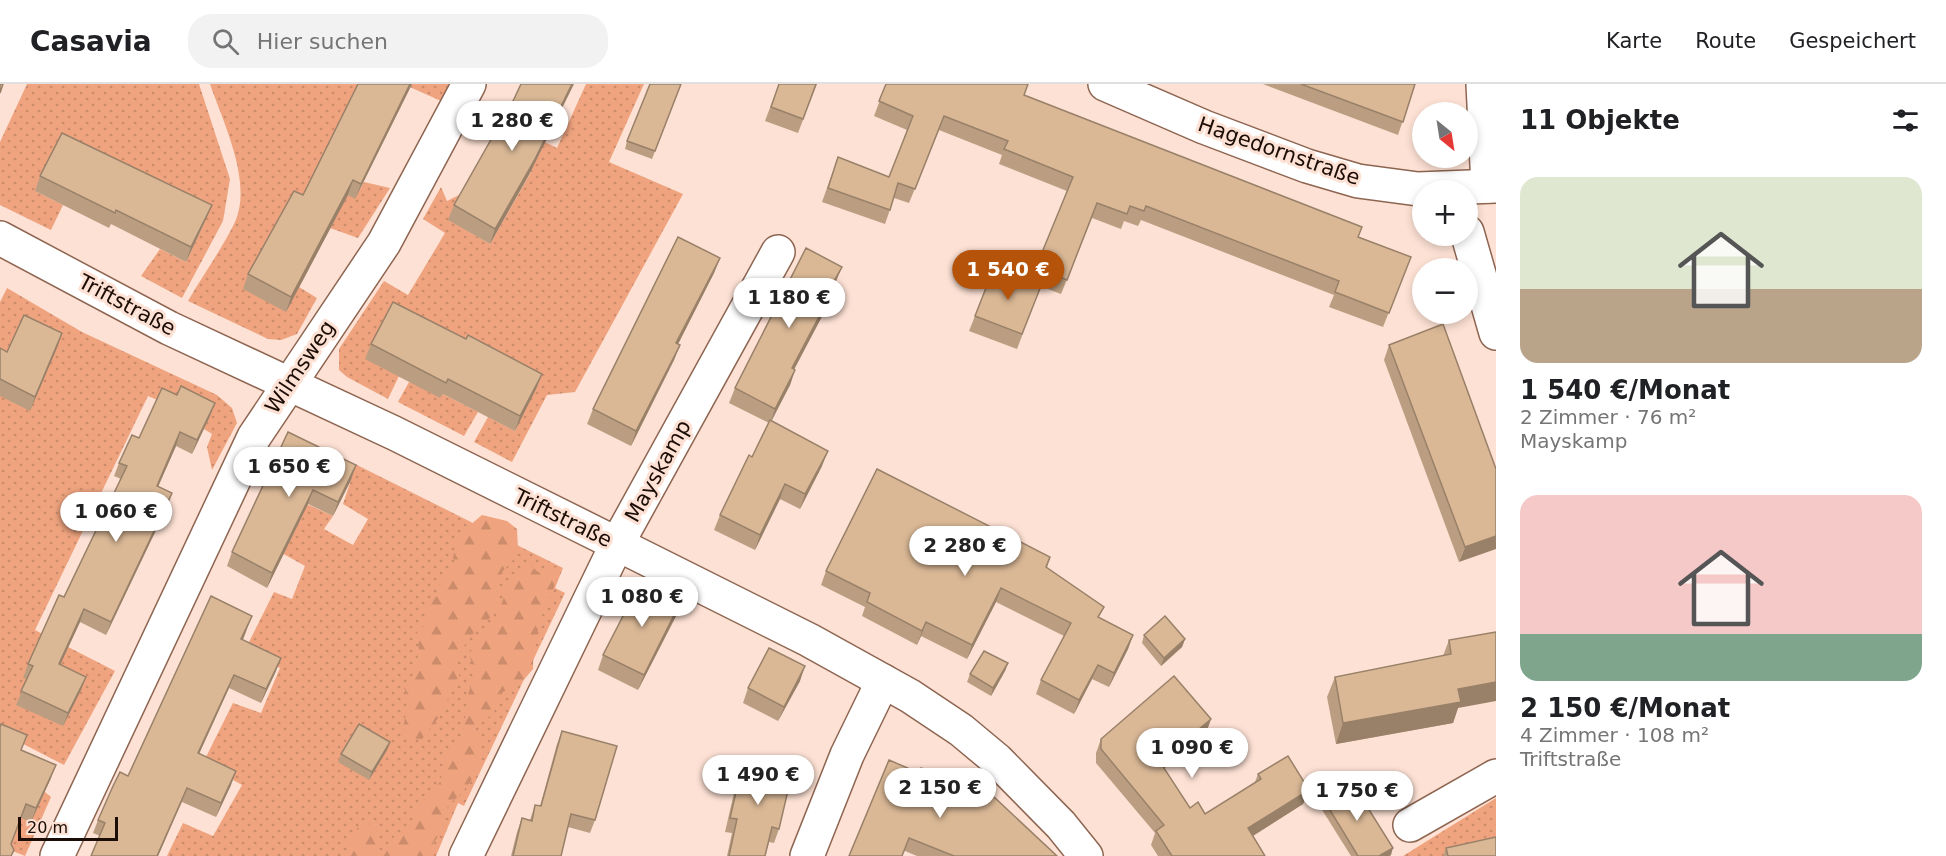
<!DOCTYPE html>
<html lang="de">
<meta charset="utf-8">
<style>
:root{--surface:#fff;--page:#f2f2f2;--text:#202124;--muted:#757577;--line:#e0e0e0;--accent:#b45309}
body{margin:0;font-family:"DejaVu Sans",sans-serif;background:var(--page);color:var(--text);height:100vh;display:flex;flex-direction:column;font-size:22px;white-space:nowrap}
*{box-sizing:border-box;margin:0}
p{font-size:20px;color:var(--muted)}
.icon{flex:none;width:33px;height:33px;fill:none;stroke:currentColor;stroke-width:2;stroke-linecap:round;stroke-linejoin:round}
.map{position:relative;flex:1;overflow:hidden}
.panel{display:flex;flex-direction:column;background:var(--surface);width:450px}
.panel>*{flex:none}
.needle{width:39px;rotate:150deg}
.tools{position:absolute;left:1412px;top:18px;display:grid;gap:12px}
.tools a{display:grid;place-items:center;width:66px;height:66px;border-radius:50%;background:var(--surface);box-shadow:0 3px 9px #0003;font-size:30px}
.scale{position:absolute;left:18px;bottom:15px;width:100px;box-sizing:border-box;padding-left:6px;border:3px solid #1b0c05;border-top:0;font-size:16px;line-height:21px;white-space:nowrap;color:#1b0c05;-webkit-text-stroke:4px #fde1d4;paint-order:stroke}
.price{position:absolute;translate:-50% -51px;padding:0 14px;border-radius:21px;background:#fff;color:#222;font-size:20px;line-height:39px;filter:drop-shadow(0 2px 3px #0008)}
.price::after{content:'';position:absolute;left:50%;top:36px;width:18px;height:14px;margin-left:-9px;background:inherit;clip-path:polygon(0 0,100% 0,50% 100%)}
.price.on{background:var(--accent);color:#fff}
ul{padding:0;list-style:none}
li{display:grid;align-content:center;gap:12px;height:318px;padding:0 24px}
li span{display:grid;place-items:center;height:186px;border-radius:18px;color:#555}
li>.icon{margin-inline-start:auto}
span .icon{width:108px;height:108px;fill:#fffc;stroke-width:1}
li b{font-size:26px}
h2{display:flex;justify-content:space-between;align-items:center;height:72px;padding:0 24px;font-size:26px}
header{display:flex;align-items:center;gap:36px;box-sizing:border-box;height:84px;padding:0 30px;background:var(--surface);border-bottom:2px solid var(--line)}
header strong{font-size:28px}
nav{display:flex;gap:33px;margin-inline-start:auto;font-size:21px}
.search{width:420px;height:54px;background:var(--page);display:flex;align-items:center;gap:15px;box-sizing:border-box;padding:0 21px;border-radius:24px;color:var(--muted);font-size:22px}
main{display:flex;flex:1;min-height:0}
.map>svg:first-child{display:block}
</style>
<header>
<strong>Casavia</strong>
<div class="search"><svg class="icon" aria-label="search" viewBox="0 0 24 24"><circle cx="10" cy="10" r="6"/><path d="M15 15l6 6"/></svg>Hier suchen</div>
<nav><a>Karte</a><a>Route</a><a>Gespeichert</a></nav>
</header>
<main>
<div class="map">
<svg width="1496" height="772" viewBox="0 0 1496 772">
<defs>
<pattern id="green-dots" width="8" height="8" patternUnits="userSpaceOnUse" patternTransform="scale(1.5)"><rect width="8" height="8" fill="#efa47f"/><path d="M2 2h.1M6 6h.1" fill="none" stroke="#cc8c6c" stroke-width="1.8" stroke-linecap="round"/></pattern>
<pattern id="forest-firs" width="22" height="20" patternUnits="userSpaceOnUse" patternTransform="scale(1.5)"><rect width="22" height="20" fill="#efa47f"/><path d="M5 1l3.5 6h-7zM16 11l3.5 6h-7z" fill="#cc8c6c"/></pattern>
</defs>
<rect width="100%" height="100%" fill="#fde1d4"/>
<g fill="url(#green-dots)">
<polygon points="27,0 199,0 230,95 223,137 182,214 141,192 160,165 186,178 206,135 35,107 63,121 51,146 0,121 0,58"/>
<path d="M210,0H371L355,114L364,98L390,104L358,154L330,144L299,203L317,214L297,250L281,256L268,255L188,217C203,191 222,165 235,138C253,98 223,38 210,0Z"/>
<polygon points="403,0 449,0 441,17"/>
<polygon points="586,0 644,0 609,78 683,110 575,308 547,311 512,378 474,358 488,333 515,347 536,304 399,292 388,315 347,293 339,286 339,265 384,197 408,211 445,149 423,135 441,103 447,117 459,111 461,115 449,136 490,160 531,88 497,68 507,40 557,64"/>
<polygon points="7,204 82,248 217,311 232,324 237,339 212,386 207,363 212,350 204,345 207,337 148,312 35,546 115,587 64,681 0,648 0,218"/>
<polygon points="409,298 443,310 478,328 464,352 398,318"/>
<polygon points="343,379 355,380 563,484 555,504 565,509 464,722 458,719 436,772 167,772 183,739 213,752 242,701 203,679 233,619 261,629 280,584 244,568 274,508 292,515 305,482 264,459 300,417 333,432 324,445 353,461 368,435 343,420 351,396 337,389"/>
<polygon points="45,708 51,713 25,772 0,762 0,733"/>
<polygon points="1496,714 1496,772 1403,772"/>
</g>
<g fill="url(#forest-firs)">
<path d="M482,431L507,437L517,445L518,465L514,475L501,489L496,504L497,527L472,551L456,573L460,589L439,633L422,655L409,654L403,644L409,615L404,604L414,595L419,565L416,550L425,540L427,520L437,512C439,498 446,490 459,485L453,474C457,454 466,444 482,431Z"/>
<path d="M529,480L539,489L547,481L557,484C557,502 550,512 543,529C537,547 533,566 533,585L522,598L499,610L494,629L475,643C485,675 482,685 459,712C456,715 451,717 449,721C440,733 447,744 433,759V772H342L350,766V757L358,743L374,739L382,743L378,756V771L394,753L411,740L420,720L440,698L447,669L463,656L467,614L475,589L469,570C478,556 490,544 497,530C507,513 506,485 529,480Z"/>
</g>
<g fill="none" stroke-linecap="round" stroke-linejoin="round">
<defs>
<g id="minor">
<polyline points="1105,0 1204,43 1307,82 1358,97 1418,105 1496,102"/>
<polyline points="1483,0 1488,102"/>
<polyline points="1467,148 1496,249"/>
<polyline points="0,154 169,244 394,349 617,460 809,556 910,612 961,646 997,676 1061,741 1086,772"/>
<polyline points="1410,741 1496,692"/>
<polyline points="57,772 254,353 384,159 469,0"/>
<polyline points="466,772 617,460 778,168"/>
<polyline points="807,772 847,671 883,597"/>
</g>
</defs>
<use href="#minor" stroke="#8d6551" stroke-width="36"/>
<use href="#minor" stroke="#fff" stroke-width="33"/>
</g>
<g fill="#bb9e81">
<polygon points="412,0 355,115 348,111 286,228 243,205 248,190 303,111"/>
<polygon points="681,0 652,75 625,65 627,57"/>
<polygon points="779,0 817,0 798,49 765,37"/>
<polygon points="886,0 1024,11 1359,153 1411,173 1383,243 1329,223 1334,211 1141,136 1138,142 1124,137 1121,145 1092,134 1061,210 1035,200 1041,202 1017,265 969,247 975,232 1004,190 1031,198 1067,107 999,80 1002,71 939,46 909,119 894,114 885,140 822,118 838,73 889,93 907,46 874,32"/>
<polygon points="1263,0 1415,0 1398,51"/>
<polygon points="530,89 490,160 448,136 454,121"/>
<polygon points="40,92 212,121 206,135 186,178 111,140 109,144 35,107"/>
<polygon points="720,174 714,189 678,260 680,261 674,276 631,362 587,340 593,325"/>
<polygon points="842,183 836,197 832,205 833,206 828,221 794,285 795,286 790,301 771,337 822,382 800,425 780,415 755,466 714,446 720,431 752,373 769,339 729,319 735,304"/>
<polygon points="62,249 30,327 0,312 0,264 7,268"/>
<polygon points="466,255 542,290 536,305 515,347 443,310 440,314 365,275 371,260"/>
<polygon points="1389,261 1496,385 1459,478 1384,276"/>
<polygon points="210,332 192,370 176,362 158,403 167,423 106,551 80,538 60,581 81,606 63,642 16,621 27,595 23,594 28,580 64,513 121,395 114,392 119,379 139,354"/>
<polygon points="288,348 351,396 333,432 308,420 267,504 227,482 232,468"/>
<polygon points="1050,473 1047,484 1100,534 1133,551 1128,565 1109,603 1092,595 1074,630 1036,610 1041,596 1064,552 996,518 967,575 921,552 917,561 862,532 865,523 821,501 826,487"/>
<polygon points="681,517 676,532 638,606 598,586 603,571"/>
<polygon points="247,545 243,556 276,587 261,619 229,604 199,670 231,701 216,733 182,718 158,772 91,772 100,752 93,749 98,736 128,692"/>
<polygon points="1144,551 1185,555 1182,563 1161,582 1142,559"/>
<polygon points="1449,556 1458,624 1453,639 1336,660 1327,613 1335,593 1443,572"/>
<polygon points="1008,579 1005,587 991,612 967,598 970,590"/>
<polygon points="800,597 778,637 743,619 748,604"/>
<polygon points="1211,635 1206,649 1164,684 1190,724 1205,730 1255,698 1258,690 1309,706 1303,720 1253,752 1265,772 1158,772 1151,761 1155,749 1096,679 1096,669 1101,655"/>
<polygon points="1,640 22,666 51,694 31,738 21,734 11,760 12,772"/>
<polygon points="562,647 595,736 590,749 568,743 561,772 511,772 517,748 522,734 530,736 535,721 540,722 557,660"/>
<polygon points="387,666 369,696 338,678 341,670"/>
<polygon points="744,674 779,745 774,759 769,758 765,772 727,772 732,749 725,748 739,687"/>
<polygon points="889,676 1057,772 917,772 905,767"/>
<polygon points="1322,713 1391,771 1389,772 1351,772 1319,721"/>
<polygon points="1446,764 1496,772 1443,772"/>
</g>
<g fill="#998169">
<polygon points="410,0 412,0 355,115 361,100"/>
<polygon points="572,0 574,0 530,89 490,160 495,145"/>
<polygon points="353,96 348,111 286,228 291,213"/>
<polygon points="212,121 206,135 186,178 191,163"/>
<polygon points="720,174 714,189 671,274 676,259"/>
<polygon points="842,183 836,197 825,219 830,204"/>
<polygon points="833,206 828,221 787,299 792,284"/>
<polygon points="62,249 57,264 30,327 35,313"/>
<polygon points="680,261 674,276 631,362 636,347"/>
<polygon points="795,286 790,301 770,340 775,325"/>
<polygon points="542,290 536,305 515,347 520,332"/>
<polygon points="215,319 210,332 192,370 197,356"/>
<polygon points="180,348 176,362 152,416 157,402"/>
<polygon points="828,367 822,382 800,425 805,410"/>
<polygon points="356,381 351,396 333,432 338,418"/>
<polygon points="785,400 780,415 755,466 760,451"/>
<polygon points="313,406 308,420 267,504 272,489"/>
<polygon points="172,409 167,423 106,551 111,538"/>
<polygon points="1496,452 1496,465 1459,478 1465,463"/>
<polygon points="1001,504 996,518 967,575 972,561"/>
<polygon points="681,517 676,532 638,606 644,591"/>
<polygon points="84,525 80,538 54,594 59,580"/>
<polygon points="252,532 247,545 237,569 241,555"/>
<polygon points="926,538 921,552 917,561 922,547"/>
<polygon points="1133,551 1128,565 1109,603 1114,589"/>
<polygon points="1185,555 1182,563 1161,582 1164,574"/>
<polygon points="281,574 276,587 261,619 266,605"/>
<polygon points="1008,579 1005,587 991,612 993,604"/>
<polygon points="1098,581 1092,595 1074,630 1079,616"/>
<polygon points="805,582 800,597 778,637 784,623"/>
<polygon points="234,591 229,604 193,683 198,669"/>
<polygon points="86,593 81,606 63,642 68,629"/>
<polygon points="1496,598 1496,617 1458,624 1453,639 1336,660 1343,639 1458,605"/>
<polygon points="1211,635 1206,649 1155,692 1160,678"/>
<polygon points="390,658 387,666 369,696 372,688"/>
<polygon points="56,681 51,694 31,738 36,724"/>
<polygon points="236,687 231,701 216,733 221,719"/>
<polygon points="187,704 158,772 157,772"/>
<polygon points="1309,706 1303,720 1243,758 1248,744"/>
<polygon points="1393,764 1391,771 1389,772 1379,772"/>
</g>
<g fill="#dab896" stroke="#998169" stroke-width="1.5">
<polygon points="0,0 3,0 0,9"/>
<polygon points="358,0 410,0 361,100 353,96 291,213 248,190 294,107 303,111"/>
<polygon points="521,0 572,0 535,75 495,145 454,121 514,15"/>
<polygon points="650,0 681,0 655,67 627,57"/>
<polygon points="779,0 816,0 803,35 771,23"/>
<polygon points="886,0 1028,0 1024,11 1362,143 1358,153 1411,173 1389,229 1335,208 1339,197 1146,122 1144,127 1130,122 1127,130 1097,119 1067,196 1036,183 1073,93 1004,65 1008,57 944,32 915,105 898,99 890,126 828,104 838,73 889,93 913,32 879,17"/>
<polygon points="1301,0 1415,0 1403,38"/>
<polygon points="62,49 212,121 191,163 116,126 115,129 40,92"/>
<polygon points="678,153 720,174 676,259 680,261 636,347 593,325"/>
<polygon points="806,164 842,183 830,204 833,206 792,284 795,286 775,325 735,304"/>
<polygon points="993,186 1004,190 1005,187 1041,202 1022,250 975,232"/>
<polygon points="393,218 466,255 468,251 542,290 520,332 448,295 446,299 371,260"/>
<polygon points="24,231 62,249 35,313 0,295 0,264 7,268"/>
<polygon points="1443,240 1496,385 1496,452 1465,463 1389,261"/>
<polygon points="181,302 215,319 197,356 180,348 157,402 172,409 111,538 84,525 59,580 86,593 68,629 21,607 33,582 28,580 59,511 64,513 127,382 119,379 132,351 139,354 162,304 177,311"/>
<polygon points="770,336 828,367 805,410 785,400 760,451 720,431 749,371 752,373"/>
<polygon points="288,348 356,381 338,418 313,406 272,489 232,468"/>
<polygon points="877,385 1050,473 1046,483 1104,523 1098,533 1133,551 1114,589 1098,581 1079,616 1041,596 1071,539 1001,504 972,561 926,538 922,547 867,518 870,509 826,487"/>
<polygon points="641,497 681,517 644,591 603,571"/>
<polygon points="211,512 252,532 241,555 281,574 266,605 234,591 198,669 236,687 221,719 187,704 157,772 91,772 105,739 98,736 113,702 120,688 128,692"/>
<polygon points="1165,532 1185,555 1164,574 1144,551"/>
<polygon points="1496,548 1496,598 1458,605 1461,618 1343,639 1335,593 1451,570 1449,556"/>
<polygon points="769,564 805,582 784,623 748,604"/>
<polygon points="984,567 1008,579 993,604 970,590"/>
<polygon points="1174,592 1211,635 1160,678 1190,724 1198,718 1205,730 1261,695 1258,690 1288,672 1309,706 1248,744 1265,772 1172,772 1156,747 1164,741 1101,665 1101,655"/>
<polygon points="1,640 27,651 21,666 56,681 36,724 26,720 11,760 14,766 11,772 0,772 0,643"/>
<polygon points="359,640 390,658 372,688 341,670"/>
<polygon points="562,647 617,662 595,736 571,730 561,772 513,772 522,734 532,737 535,721 541,722"/>
<polygon points="744,674 793,685 779,745 772,743 765,772 729,772 737,735 730,734"/>
<polygon points="889,676 919,689 921,684 995,714 1057,772 954,772 909,754 902,772 849,772"/>
<polygon points="1351,697 1393,764 1379,772 1358,772 1322,713"/>
<polygon points="1496,753 1496,772 1448,772 1446,764"/>
</g>
<g text-anchor="middle" dominant-baseline="central" stroke-width="6" stroke-linejoin="round" paint-order="stroke">
<g font-size="21" fill="#1b0c05" stroke="#fde1d4">
<text transform="translate(1279 67) rotate(19)">Hagedornstraße</text>
<text transform="translate(127 221) rotate(28)">Triftstraße</text>
<text transform="translate(300 283) rotate(-56)">Wilmsweg</text>
<text transform="translate(658 387) rotate(-61)">Mayskamp</text>
<text transform="translate(563 434) rotate(26)">Triftstraße</text>
</g>
</g>
</svg>
<div class="tools">
<a><svg class="needle" viewBox="-14 -14 28 28"><path d="M0-13l5 13h-10z" fill="#e53935"/><path d="M0 13l5-13h-10z" fill="#757577"/></svg></a>
<a>+</a>
<a>−</a>
</div>
<div class="scale">20 m</div>
<b class="price" style="left:512px;top:68px">1 280 €</b>
<b class="price on" style="left:1008px;top:217px">1 540 €</b>
<b class="price" style="left:789px;top:245px">1 180 €</b>
<b class="price" style="left:289px;top:414px">1 650 €</b>
<b class="price" style="left:116px;top:459px">1 060 €</b>
<b class="price" style="left:965px;top:493px">2 280 €</b>
<b class="price" style="left:642px;top:544px">1 080 €</b>
<b class="price" style="left:1192px;top:695px">1 090 €</b>
<b class="price" style="left:758px;top:722px">1 490 €</b>
<b class="price" style="left:940px;top:735px">2 150 €</b>
<b class="price" style="left:1357px;top:738px">1 750 €</b>
</div>
<section class="panel">
<h2>11 Objekte<svg class="icon" aria-label="filters" viewBox="0 0 24 24"><path d="M4 7h16M4 17h16"/><circle cx="9" cy="7" r="2"/><circle cx="15" cy="17" r="2"/></svg></h2>
<ul>
<li><span style="background:linear-gradient(#dfe7d0 60%,#b9a48a 0)"><svg class="icon" aria-label="home" viewBox="0 0 24 24"><path d="M3 11l9-7 9 7M6 9v11h12V9"/></svg></span><div><b>1 540 €/Monat</b><p>2 Zimmer · 76 m²</p><p>Mayskamp</p></div></li>
<li><span style="background:linear-gradient(#f6c9c9 75%,#7fa58c 0)"><svg class="icon" aria-label="home" viewBox="0 0 24 24"><path d="M3 11l9-7 9 7M6 9v11h12V9"/></svg></span><div><b>2 150 €/Monat</b><p>4 Zimmer · 108 m²</p><p>Triftstraße</p></div></li>
</ul>
</section>
</main>
